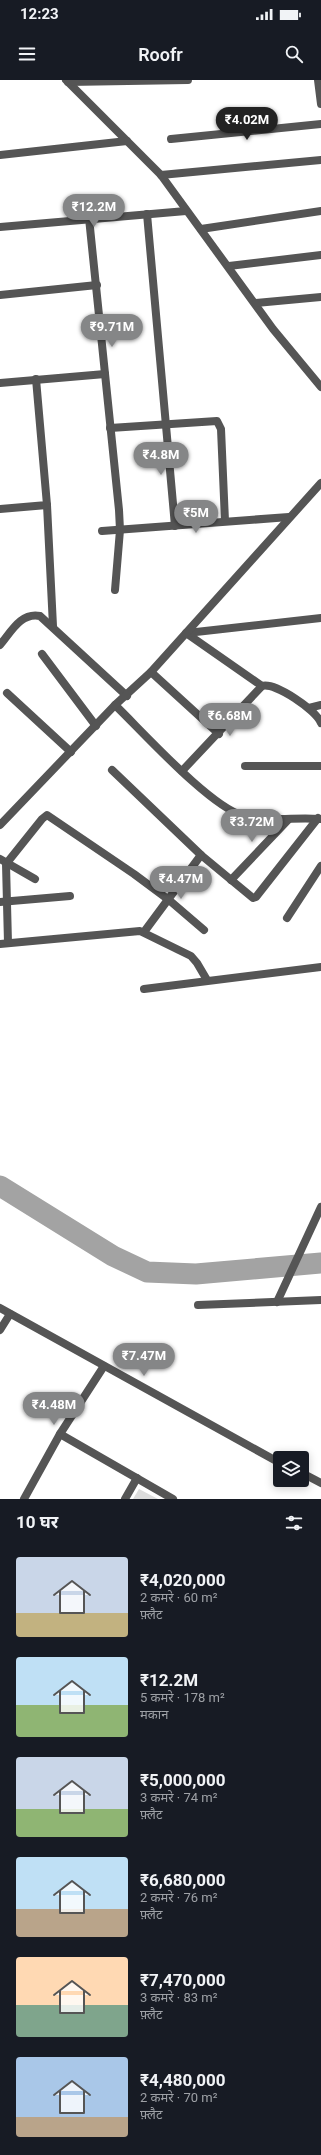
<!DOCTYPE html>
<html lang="hi">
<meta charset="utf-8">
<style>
:root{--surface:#171b24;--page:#20242c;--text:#f1f3f6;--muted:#9ea1a6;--accent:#858687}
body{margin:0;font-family:Roboto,"Noto Sans Devanagari",sans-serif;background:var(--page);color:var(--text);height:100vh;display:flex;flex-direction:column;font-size:15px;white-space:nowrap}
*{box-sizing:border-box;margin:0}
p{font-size:13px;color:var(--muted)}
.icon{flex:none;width:22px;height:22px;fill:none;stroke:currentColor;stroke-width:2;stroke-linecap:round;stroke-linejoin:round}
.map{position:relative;height:1419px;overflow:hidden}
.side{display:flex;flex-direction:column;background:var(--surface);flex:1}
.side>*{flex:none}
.buttons{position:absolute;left:273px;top:1371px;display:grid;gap:8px}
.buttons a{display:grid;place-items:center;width:36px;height:36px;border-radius:4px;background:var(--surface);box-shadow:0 2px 10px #0003;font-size:20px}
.price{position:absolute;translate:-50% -34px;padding:0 9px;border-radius:14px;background:var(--accent);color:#fff;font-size:13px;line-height:26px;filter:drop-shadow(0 1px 2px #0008)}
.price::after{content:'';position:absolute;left:50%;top:24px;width:12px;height:9px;margin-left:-6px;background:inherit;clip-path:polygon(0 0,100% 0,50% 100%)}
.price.active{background:#222;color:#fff}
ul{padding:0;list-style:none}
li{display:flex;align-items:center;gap:12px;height:100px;padding:0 16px}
li span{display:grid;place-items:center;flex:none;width:112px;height:80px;border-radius:4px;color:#555}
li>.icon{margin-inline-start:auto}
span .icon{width:48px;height:48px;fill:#fffc;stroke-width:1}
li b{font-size:17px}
h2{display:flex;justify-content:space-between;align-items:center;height:48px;padding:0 16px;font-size:17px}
.status{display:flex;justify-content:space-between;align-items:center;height:28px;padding:0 20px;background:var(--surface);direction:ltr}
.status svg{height:11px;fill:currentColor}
header{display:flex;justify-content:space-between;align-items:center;height:52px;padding:0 16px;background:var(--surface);font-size:18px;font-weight:600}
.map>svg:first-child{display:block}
</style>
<div class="status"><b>12:23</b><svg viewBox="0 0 49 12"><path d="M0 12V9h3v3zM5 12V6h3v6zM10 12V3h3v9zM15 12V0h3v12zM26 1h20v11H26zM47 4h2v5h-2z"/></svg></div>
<header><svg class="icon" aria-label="menu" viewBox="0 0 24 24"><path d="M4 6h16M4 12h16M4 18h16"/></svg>Roofr<svg class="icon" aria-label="search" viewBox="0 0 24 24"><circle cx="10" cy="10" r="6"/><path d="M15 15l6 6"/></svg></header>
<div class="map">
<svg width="321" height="1419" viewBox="0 0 321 1419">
<rect width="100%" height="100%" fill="#fff"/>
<polygon fill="#dcdcdc" points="139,1409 158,1419 133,1419"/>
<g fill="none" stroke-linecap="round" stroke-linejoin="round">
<polyline stroke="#a3a3a3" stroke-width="21" points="0,1106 113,1176 147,1192 196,1194 321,1183"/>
<g stroke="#555" stroke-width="8">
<polyline points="66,0 161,95 273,249 321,307"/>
<polyline points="318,0 321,24"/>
<polyline points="68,2 188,0"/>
<polyline points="171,59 321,44"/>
<polyline points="0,75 127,61"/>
<polyline points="161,95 321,80"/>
<polyline points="147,134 175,446"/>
<polyline points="89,138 119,430 120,450 115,510"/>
<polyline points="0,147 186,131"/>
<polyline points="201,149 321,131"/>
<polyline points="229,186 321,175"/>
<polyline points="0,215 97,205"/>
<polyline points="256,223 321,217"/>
<polyline points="0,303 105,294"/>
<polyline points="110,348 217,341 221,349 225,441"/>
<polyline points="47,425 53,546"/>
<polyline points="0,429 47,425 36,299"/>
<polyline points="102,451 289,437"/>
<polyline points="186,553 262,606"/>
<polyline points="187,553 321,538"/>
<path d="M0,565C11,552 21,532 40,536L127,616"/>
<polyline points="42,574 96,646"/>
<polyline points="151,592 219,654"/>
<polyline points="7,613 71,672"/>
<path d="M115,625C143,652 210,727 244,736C270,742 295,737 320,739"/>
<polyline points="309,628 321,625"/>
<polyline points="245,686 321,686"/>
<polyline points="112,690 201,775 253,818 256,817 318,738"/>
<path d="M182,691L262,606C275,602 316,630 321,643"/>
<polyline points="0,745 115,625 151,592 321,403"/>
<polyline points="0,779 35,799"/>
<polyline points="231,800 288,740"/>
<polyline points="0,822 70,816"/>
<polyline points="287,838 321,786"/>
<polyline points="144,852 201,775"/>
<polyline points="8,863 6,784 42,739 47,735 134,794 169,820 204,850"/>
<polyline points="0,864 140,851 191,876 197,883 207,900"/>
<polyline points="144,909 321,887"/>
<polyline points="277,1222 321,1127"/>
<polyline points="198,1225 321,1220"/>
<polyline points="0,1228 280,1383"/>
<polyline points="0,1250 10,1234"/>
<polyline points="60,1354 173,1419"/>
<polyline points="302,1393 321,1403"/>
<polyline points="24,1419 60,1354 104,1286"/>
<polyline points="125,1419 137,1398"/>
</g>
</g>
</svg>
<div class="buttons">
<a><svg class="icon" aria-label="layers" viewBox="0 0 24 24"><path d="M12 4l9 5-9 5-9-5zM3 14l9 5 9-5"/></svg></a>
</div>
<b class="price active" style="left:247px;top:61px">₹4.02M</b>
<b class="price" style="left:94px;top:148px">₹12.2M</b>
<b class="price" style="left:112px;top:268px">₹9.71M</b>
<b class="price" style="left:161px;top:396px">₹4.8M</b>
<b class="price" style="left:196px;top:454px">₹5M</b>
<b class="price" style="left:230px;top:657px">₹6.68M</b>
<b class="price" style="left:252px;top:763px">₹3.72M</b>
<b class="price" style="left:181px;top:820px">₹4.47M</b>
<b class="price" style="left:144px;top:1297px">₹7.47M</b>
<b class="price" style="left:54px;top:1346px">₹4.48M</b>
</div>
<section class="side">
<h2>10 घर<svg class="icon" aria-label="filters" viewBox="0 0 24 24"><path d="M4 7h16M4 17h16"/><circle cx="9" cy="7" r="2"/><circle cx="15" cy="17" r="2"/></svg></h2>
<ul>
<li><span style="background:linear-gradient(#c9d6e8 70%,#c2b280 0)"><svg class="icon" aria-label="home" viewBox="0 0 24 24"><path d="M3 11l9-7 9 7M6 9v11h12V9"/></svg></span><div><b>₹4,020,000</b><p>2 कमरे · 60 m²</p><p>फ़्लैट</p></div></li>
<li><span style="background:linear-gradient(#bfe0f5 60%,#8fb573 0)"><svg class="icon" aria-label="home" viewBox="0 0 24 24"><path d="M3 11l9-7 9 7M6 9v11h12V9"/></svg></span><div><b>₹12.2M</b><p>5 कमरे · 178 m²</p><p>मकान</p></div></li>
<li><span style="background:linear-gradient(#c9d6e8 65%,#8fb573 0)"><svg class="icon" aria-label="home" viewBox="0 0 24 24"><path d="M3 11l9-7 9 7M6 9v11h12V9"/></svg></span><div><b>₹5,000,000</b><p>3 कमरे · 74 m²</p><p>फ़्लैट</p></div></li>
<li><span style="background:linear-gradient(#bfe0f5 65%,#b9a48a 0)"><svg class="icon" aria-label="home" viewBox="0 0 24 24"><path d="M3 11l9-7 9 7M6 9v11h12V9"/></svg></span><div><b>₹6,680,000</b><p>2 कमरे · 76 m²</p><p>फ़्लैट</p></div></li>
<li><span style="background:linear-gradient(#ffd9b3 60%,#7fa58c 0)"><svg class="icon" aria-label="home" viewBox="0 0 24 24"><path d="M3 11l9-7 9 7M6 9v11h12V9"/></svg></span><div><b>₹7,470,000</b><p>3 कमरे · 83 m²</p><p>फ़्लैट</p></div></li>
<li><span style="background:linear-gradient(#a9c7e8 75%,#b9a48a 0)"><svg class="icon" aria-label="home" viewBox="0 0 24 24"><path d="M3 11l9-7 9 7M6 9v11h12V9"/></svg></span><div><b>₹4,480,000</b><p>2 कमरे · 70 m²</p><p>फ़्लैट</p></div></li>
</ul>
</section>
